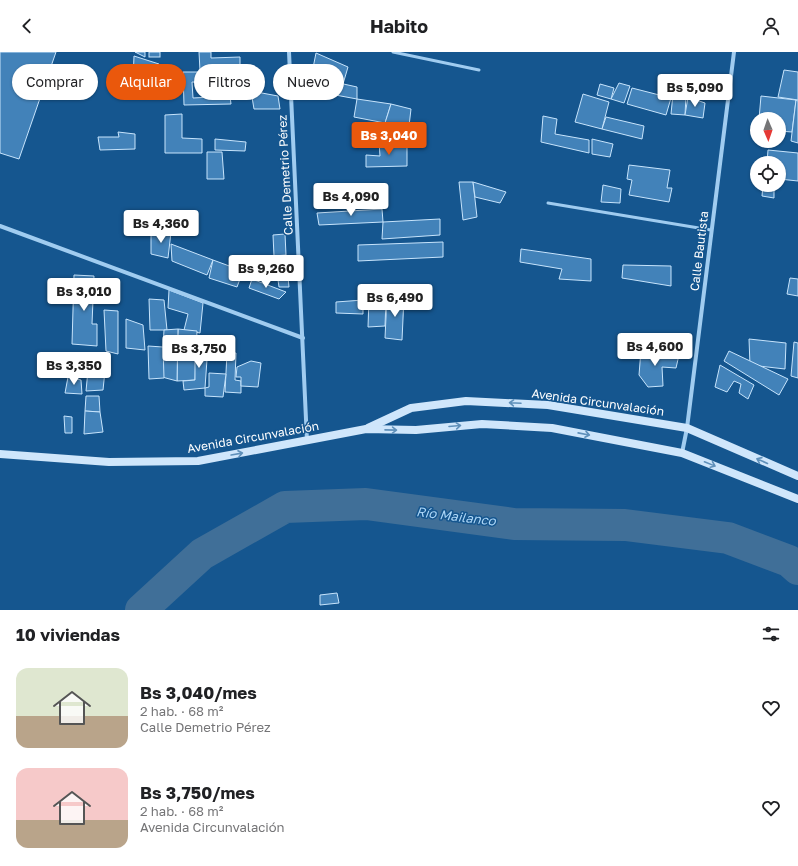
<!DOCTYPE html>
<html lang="es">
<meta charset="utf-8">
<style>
:root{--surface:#fff;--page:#f2f2f2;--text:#202124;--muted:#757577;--accent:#ea580c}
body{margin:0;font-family:"Golos Text",sans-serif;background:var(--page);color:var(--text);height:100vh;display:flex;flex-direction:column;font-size:15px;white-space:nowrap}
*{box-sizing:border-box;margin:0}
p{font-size:13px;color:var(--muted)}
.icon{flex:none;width:22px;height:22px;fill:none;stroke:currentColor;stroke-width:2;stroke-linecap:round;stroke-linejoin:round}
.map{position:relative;height:558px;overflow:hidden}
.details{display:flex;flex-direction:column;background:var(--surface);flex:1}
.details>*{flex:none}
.banner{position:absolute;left:12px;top:12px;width:400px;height:36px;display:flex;gap:8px}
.needle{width:26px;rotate:178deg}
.buttons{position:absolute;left:750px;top:60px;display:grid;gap:8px}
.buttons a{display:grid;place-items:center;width:36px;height:36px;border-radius:50%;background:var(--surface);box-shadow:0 1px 3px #0004;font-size:20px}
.price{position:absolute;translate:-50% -34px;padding:0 9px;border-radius:4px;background:#fff;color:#222;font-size:13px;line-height:26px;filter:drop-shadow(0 1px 2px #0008)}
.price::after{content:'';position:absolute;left:50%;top:24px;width:12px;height:9px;margin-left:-6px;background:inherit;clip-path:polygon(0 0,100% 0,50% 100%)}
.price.selected{background:var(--accent);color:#fff}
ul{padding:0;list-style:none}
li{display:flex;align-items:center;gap:12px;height:100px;padding:0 16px}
li span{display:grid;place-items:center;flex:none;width:112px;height:80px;border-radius:12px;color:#555}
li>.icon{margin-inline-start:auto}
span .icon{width:48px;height:48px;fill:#fffc;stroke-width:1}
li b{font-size:17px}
h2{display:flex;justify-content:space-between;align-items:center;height:48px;padding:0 16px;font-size:17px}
.tag{padding:0 14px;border-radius:18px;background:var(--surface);box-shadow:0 1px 3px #0004;font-size:14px;line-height:36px}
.tag.selected{background:var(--accent);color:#fff}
header{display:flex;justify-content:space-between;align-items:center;height:52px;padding:0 16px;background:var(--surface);font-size:18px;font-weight:700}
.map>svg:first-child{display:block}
</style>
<header><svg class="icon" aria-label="back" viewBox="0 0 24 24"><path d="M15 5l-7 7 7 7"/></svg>Habito<svg class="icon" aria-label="person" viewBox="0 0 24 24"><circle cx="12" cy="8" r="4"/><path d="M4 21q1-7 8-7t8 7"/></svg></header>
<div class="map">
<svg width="798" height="558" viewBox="0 0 798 558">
<rect width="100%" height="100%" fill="#15568f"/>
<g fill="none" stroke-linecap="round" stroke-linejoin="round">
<polyline stroke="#406f98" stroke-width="32" points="141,558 202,502 285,455 366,452 514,472 625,473 728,486 789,509 798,517"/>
</g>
<g fill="#4282b9" stroke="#c7e4fc">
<polygon points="0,0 56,0 19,107 0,101"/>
<polygon points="135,0 145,0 145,5"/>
<rect x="149" y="0" width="11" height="5"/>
<polygon points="199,0 211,0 211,6 240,5 240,18 200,19"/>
<polygon points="316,1 348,15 343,32 311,26"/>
<polygon points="134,4 159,12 158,19 145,16 143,32 133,28"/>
<polygon points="784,18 798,20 798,48 778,45"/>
<polygon points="183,20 241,20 241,32 192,30 193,46 230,44 231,52 184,53"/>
<polygon points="321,27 357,35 357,47 319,40"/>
<polygon points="619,31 630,34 624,51 611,47"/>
<polygon points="600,32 614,36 611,47 597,43"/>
<polygon points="632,36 671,46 666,63 627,52"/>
<polygon points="251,39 278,44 280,57 254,57"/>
<polygon points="583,42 609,50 602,77 575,70"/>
<polygon points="673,42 686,44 685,63 671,62"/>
<polygon points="761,44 796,48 792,80 779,79 779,67 759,67"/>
<polygon points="688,45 705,51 703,66 685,63"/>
<polygon points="357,47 391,52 385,71 354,65"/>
<polygon points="796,48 798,49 798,91 791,89"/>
<polygon points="391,52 411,57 409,74 385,71"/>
<polygon points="182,62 182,86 202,87 202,101 165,101 165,63"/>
<polygon points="543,64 557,67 555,82 589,88 589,101 541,90"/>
<polygon points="606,65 644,74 642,87 602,77"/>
<polygon points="118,80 135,82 135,97 100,98 98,85 119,85"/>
<polygon points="215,87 246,90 245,99 215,98"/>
<polygon points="592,87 613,92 610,105 592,102"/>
<polygon points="379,90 407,92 407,114 366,115 366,103 380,104"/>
<polygon points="768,98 798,101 798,129 779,127 779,111 767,111"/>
<polygon points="207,100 222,100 224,127 207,127"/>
<polygon points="629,113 670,118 667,136 672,136 669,150 629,143 632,128 627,127"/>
<polygon points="459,130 473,130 477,165 463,168"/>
<polygon points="473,130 506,140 500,151 475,145"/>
<polygon points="603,133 621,137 620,151 601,150"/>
<polygon points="763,133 774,133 774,146 762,144"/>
<polygon points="382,157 383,170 319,173 317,161"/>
<polygon points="440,167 440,183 382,187 383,170"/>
<polygon points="171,180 168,206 151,202 151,181"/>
<polygon points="285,182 286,203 274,204 273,183"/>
<polygon points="443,190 443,205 358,209 358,193"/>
<polygon points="171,192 213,208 207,223 172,209"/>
<polygon points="521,197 591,207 591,229 559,227 562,217 520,210"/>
<polygon points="286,205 289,235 279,235 275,207"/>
<polygon points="213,208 243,219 237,235 209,226"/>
<polygon points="623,213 671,214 671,234 622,226"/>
<polygon points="74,223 94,224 92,272 97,272 97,294 72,292"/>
<polygon points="790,226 798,227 798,244 787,242"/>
<polygon points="252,227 286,240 279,247 249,236"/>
<polygon points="169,238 203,251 200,281 184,278 188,262 168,256"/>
<polygon points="387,244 404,245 402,288 385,286"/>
<polygon points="369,246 386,248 385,274 368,275"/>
<polygon points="149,247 164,248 167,278 150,278"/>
<polygon points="363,248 363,262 336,261 336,250"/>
<polygon points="104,258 118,259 118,302 106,299"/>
<polygon points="126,267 143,273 145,298 126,296"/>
<polygon points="178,277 197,279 195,328 177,329"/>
<polygon points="178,277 177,329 162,325 163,295 164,278"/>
<polygon points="749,287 786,291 785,317 750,313"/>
<polygon points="794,290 798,291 798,326 791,324"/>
<polygon points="195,292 208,293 205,336 184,338 183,329 195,328"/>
<polygon points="148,294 163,295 164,326 149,327"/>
<polygon points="641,298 679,303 676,316 662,315 663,334 648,335 639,323"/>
<polygon points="729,299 788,327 779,343 724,309"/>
<polygon points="227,301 236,301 235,328 241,329 241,341 225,340"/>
<polygon points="89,308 106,309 103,338 86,339"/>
<polygon points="251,309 261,311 258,335 241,334 241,325 236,325 237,315"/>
<polygon points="720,313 754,333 748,347 739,341 741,332 734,329 727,340 715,335"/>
<polygon points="209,321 226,322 223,345 205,344 205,336 209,335"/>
<polygon points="68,325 81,328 82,342 65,341"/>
<polygon points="86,344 99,344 100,360 85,359"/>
<polygon points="85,359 100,360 103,380 84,382"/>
<polygon points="64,364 72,365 72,381 65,381"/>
<polygon points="337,541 339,551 320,553 320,543"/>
</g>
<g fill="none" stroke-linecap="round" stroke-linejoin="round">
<g stroke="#a0ccf0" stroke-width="3">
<polyline points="393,0 479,18"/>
<polyline points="548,151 711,178"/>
</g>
<g stroke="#a0ccf0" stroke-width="4">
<polyline points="289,0 307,389"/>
<polyline points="0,174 303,286"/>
<polyline points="682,401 687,376 734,0"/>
</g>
<g stroke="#cfe6fb" stroke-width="8">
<polyline points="368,376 411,356 466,349 548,353 687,376 798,424"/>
<polyline points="0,402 109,410 198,409 366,377 416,378 482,372 552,376 682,401 798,447"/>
</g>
</g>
<defs><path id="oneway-shaft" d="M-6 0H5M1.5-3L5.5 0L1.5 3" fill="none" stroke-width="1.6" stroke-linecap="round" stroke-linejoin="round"/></defs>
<g stroke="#5f90ba">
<use href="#oneway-shaft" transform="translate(515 351) rotate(-177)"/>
<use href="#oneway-shaft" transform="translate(455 374) rotate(-5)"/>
<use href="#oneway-shaft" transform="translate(391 378) rotate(1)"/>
<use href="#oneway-shaft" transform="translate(584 382) rotate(11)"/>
<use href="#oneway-shaft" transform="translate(237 402) rotate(-10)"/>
<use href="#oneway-shaft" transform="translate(762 409) rotate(-156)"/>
<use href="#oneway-shaft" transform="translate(710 412) rotate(22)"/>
</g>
<g text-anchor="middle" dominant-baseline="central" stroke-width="3" stroke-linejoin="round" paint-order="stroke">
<g font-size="12" fill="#fff" stroke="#15568f">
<text transform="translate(285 123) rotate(-93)">Calle Demetrio Pérez</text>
<text transform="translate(699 199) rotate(-83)">Calle Bautista</text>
<text transform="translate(598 350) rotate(8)">Avenida Circunvalación</text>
<text transform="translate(253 385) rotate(-10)">Avenida Circunvalación</text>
</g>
<g font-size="13" font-style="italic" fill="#acd6f7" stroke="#15568f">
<text transform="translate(456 464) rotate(7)">Río Mailanco</text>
</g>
</g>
</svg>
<div class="buttons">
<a><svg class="needle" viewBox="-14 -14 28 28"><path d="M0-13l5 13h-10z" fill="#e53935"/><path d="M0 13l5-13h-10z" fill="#757577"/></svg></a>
<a><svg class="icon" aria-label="locate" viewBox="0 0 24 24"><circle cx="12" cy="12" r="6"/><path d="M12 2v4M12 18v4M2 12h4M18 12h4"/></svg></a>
</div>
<b class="price" style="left:695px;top:56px">Bs 5,090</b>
<b class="price selected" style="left:389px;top:104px">Bs 3,040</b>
<b class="price" style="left:351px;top:165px">Bs 4,090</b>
<b class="price" style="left:161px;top:192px">Bs 4,360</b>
<b class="price" style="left:266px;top:237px">Bs 9,260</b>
<b class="price" style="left:84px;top:260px">Bs 3,010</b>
<b class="price" style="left:395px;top:266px">Bs 6,490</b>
<b class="price" style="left:655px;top:315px">Bs 4,600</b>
<b class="price" style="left:199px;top:317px">Bs 3,750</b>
<b class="price" style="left:74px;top:334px">Bs 3,350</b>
<div class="banner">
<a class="tag">Comprar</a>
<a class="tag selected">Alquilar</a>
<a class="tag">Filtros</a>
<a class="tag">Nuevo</a>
</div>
</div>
<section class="details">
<h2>10 viviendas<svg class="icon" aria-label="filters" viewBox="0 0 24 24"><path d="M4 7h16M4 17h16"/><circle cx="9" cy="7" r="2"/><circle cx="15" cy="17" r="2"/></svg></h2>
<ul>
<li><span style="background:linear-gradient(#dfe7d0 60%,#b9a48a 0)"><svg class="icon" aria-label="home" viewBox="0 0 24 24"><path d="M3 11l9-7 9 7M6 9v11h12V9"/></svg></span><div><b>Bs 3,040/mes</b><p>2 hab. · 68 m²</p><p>Calle Demetrio Pérez</p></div><svg class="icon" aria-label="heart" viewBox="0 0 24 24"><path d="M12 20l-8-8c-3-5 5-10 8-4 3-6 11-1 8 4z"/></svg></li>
<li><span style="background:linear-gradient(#f6c9c9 65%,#b9a48a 0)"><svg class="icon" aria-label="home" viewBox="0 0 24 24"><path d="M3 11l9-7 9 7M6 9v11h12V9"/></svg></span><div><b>Bs 3,750/mes</b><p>2 hab. · 68 m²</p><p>Avenida Circunvalación</p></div><svg class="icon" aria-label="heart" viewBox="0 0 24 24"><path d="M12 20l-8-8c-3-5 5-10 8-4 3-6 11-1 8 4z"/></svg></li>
</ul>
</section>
